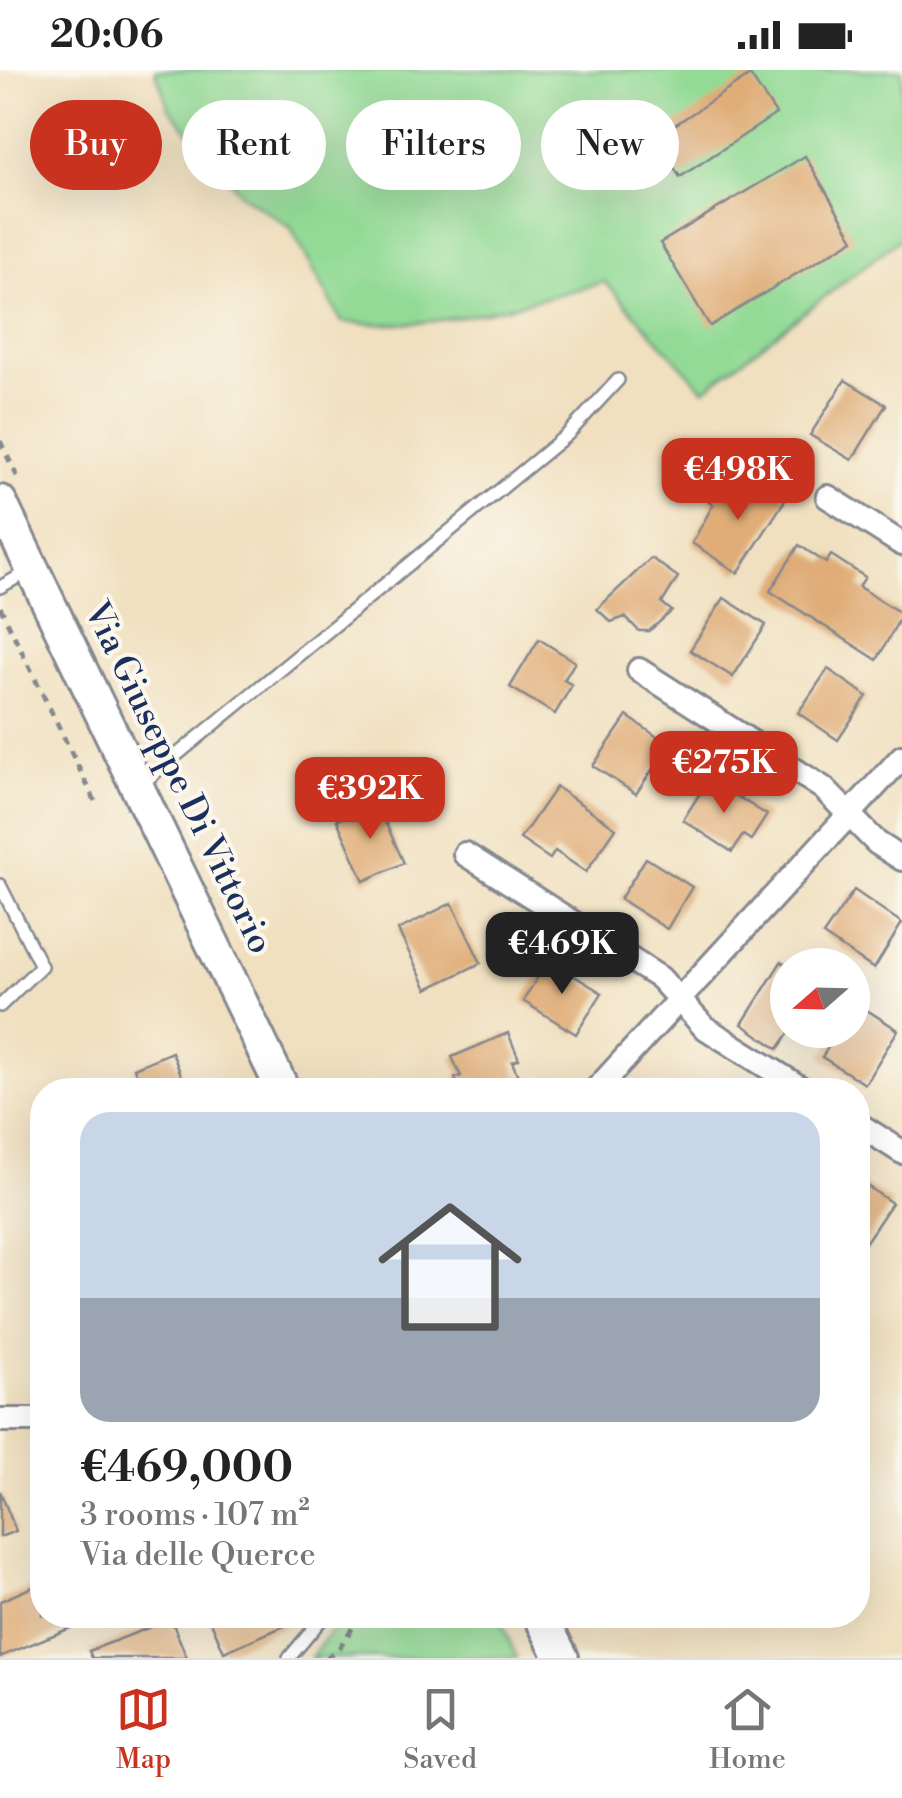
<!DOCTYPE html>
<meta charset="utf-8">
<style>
:root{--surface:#fff;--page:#f2f2f2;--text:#222;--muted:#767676;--line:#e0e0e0;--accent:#c8321e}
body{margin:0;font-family:"Libre Bodoni",serif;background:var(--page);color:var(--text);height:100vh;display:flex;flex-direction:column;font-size:38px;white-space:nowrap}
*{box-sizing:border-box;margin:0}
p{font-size:32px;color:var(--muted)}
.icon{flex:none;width:55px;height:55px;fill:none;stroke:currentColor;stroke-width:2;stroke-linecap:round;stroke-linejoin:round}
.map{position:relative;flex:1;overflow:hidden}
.details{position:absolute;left:30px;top:1008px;width:840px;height:550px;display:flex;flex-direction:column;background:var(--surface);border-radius:40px;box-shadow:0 10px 40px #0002}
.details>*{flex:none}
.guide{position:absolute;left:30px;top:30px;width:842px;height:90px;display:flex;gap:20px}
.needle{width:65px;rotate:250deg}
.controls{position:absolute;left:770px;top:878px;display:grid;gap:20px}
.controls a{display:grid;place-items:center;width:100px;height:100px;border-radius:50%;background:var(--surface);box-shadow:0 10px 40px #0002;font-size:50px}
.price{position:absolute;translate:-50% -85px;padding:0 22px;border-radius:20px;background:var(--accent);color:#fff;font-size:32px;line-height:65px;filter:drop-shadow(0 2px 5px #0008)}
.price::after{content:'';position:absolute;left:50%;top:60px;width:30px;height:22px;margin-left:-15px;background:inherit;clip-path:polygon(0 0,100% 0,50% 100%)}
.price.selected{background:#222;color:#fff}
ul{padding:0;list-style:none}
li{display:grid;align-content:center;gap:20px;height:530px;padding:0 50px}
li+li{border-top:2px solid var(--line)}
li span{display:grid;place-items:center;height:310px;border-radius:30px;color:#555}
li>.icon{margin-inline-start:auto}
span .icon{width:180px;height:180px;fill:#fffc;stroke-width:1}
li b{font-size:42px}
.tag{padding:0 35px;border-radius:45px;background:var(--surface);box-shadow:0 10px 40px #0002;font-size:35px;line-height:90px}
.tag.selected{background:var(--accent);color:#fff}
.status{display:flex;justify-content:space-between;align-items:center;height:70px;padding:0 50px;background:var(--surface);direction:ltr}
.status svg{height:28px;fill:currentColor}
.tabs{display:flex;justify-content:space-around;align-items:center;height:140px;border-top:2px solid var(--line);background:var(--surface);font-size:28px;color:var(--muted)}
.tabs a{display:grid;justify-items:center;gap:5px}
.tabs .selected{color:var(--accent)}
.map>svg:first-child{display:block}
</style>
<div class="status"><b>20:06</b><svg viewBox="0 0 49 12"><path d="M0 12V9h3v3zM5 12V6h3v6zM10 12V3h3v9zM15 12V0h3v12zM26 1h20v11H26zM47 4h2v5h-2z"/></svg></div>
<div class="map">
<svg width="902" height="1588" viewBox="0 0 902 1588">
<rect width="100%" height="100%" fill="#fbf7ec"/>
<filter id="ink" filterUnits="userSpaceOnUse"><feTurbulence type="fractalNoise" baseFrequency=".01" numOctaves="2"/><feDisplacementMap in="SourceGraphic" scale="20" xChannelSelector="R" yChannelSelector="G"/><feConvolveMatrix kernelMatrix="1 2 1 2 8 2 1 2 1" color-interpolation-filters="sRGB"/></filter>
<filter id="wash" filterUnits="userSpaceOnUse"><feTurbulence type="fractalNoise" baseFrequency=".0048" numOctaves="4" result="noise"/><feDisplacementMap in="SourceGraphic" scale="40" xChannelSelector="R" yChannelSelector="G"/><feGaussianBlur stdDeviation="2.25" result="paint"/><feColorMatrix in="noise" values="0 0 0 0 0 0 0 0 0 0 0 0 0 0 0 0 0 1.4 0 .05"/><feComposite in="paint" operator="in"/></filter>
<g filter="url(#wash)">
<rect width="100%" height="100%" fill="#f0e0c0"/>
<g fill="#92da95" stroke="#56847a" stroke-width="2.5">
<path d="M155,0H902V167L704,320L605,212C518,234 431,263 342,252L290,157L242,125L169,38Z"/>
<polygon points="343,1545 498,1545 517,1588 311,1588"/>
</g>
<g id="blocks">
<g fill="#e0ad78">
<polygon points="750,5 776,44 680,107 655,68"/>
<polygon points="805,86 854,169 710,256 660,173"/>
<polygon points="845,310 886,335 852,390 810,365"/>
<polygon points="738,410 758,423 772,416 787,427 738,503 692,473 713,435 709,432"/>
<polygon points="799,475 826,493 831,485 865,507 859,517 902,544 877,590 770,521"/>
<polygon points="651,488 678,507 662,533 672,541 649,561 639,561 625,547 611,552 597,539"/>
<polygon points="724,528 766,555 733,607 690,580"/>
<polygon points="539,569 575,592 564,610 572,615 555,644 510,617"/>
<polygon points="828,599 867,626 838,670 798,643"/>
<polygon points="627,646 669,675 636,724 593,696"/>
<polygon points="709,709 767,745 751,770 743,765 732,782 683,750"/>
<polygon points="556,717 616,758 586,802 555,781 550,789 520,769"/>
<polygon points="376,732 404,793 364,811 337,750"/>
<polygon points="646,788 692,817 667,859 620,829"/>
<polygon points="854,820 902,853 874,899 823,865"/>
<polygon points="452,833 481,893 427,919 398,860"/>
<polygon points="548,890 602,923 576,964 523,931"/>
<polygon points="781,892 788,896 791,960 778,979 742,954"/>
<polygon points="856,933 898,960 865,1014 822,987 839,960 852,960"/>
<polygon points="508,963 519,989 512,992 524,1020 460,1020 455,1008 461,1006 452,987"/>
<polygon points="172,982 187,1020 122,1020 140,1013 134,998"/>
<polygon points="858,1110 892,1133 861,1179 858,1177"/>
<polygon points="0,1421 16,1461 0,1467"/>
<polygon points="42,1513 42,1545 74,1545 78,1555 0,1587 0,1531"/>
<polygon points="208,1545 302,1545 303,1548 224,1582"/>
<polygon points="171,1549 187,1588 92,1588 89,1581"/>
</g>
</g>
</g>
<g filter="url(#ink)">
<use href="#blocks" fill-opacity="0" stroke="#86888f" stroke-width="2.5"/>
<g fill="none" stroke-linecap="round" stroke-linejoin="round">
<defs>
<g id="lane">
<polyline points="0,517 31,500"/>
<polyline points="139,716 568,364 618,310"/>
<polyline points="0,815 41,896 0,936"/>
<polyline points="289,1588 325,1545"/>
</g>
<g id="street">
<polyline points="828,427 902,474"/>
<polyline points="639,600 823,718 877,773 902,789"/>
<polyline points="465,784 660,908 704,957 804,1020"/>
<polyline points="596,1020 902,687"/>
<polyline points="858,1054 902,1082"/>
<polyline points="0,1350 42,1350"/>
</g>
<g id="secondary">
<polyline points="0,432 283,1020"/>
<polyline points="540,1545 562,1588"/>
</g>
</defs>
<use href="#lane" stroke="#86888f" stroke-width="16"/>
<use href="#street" stroke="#86888f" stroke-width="28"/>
<use href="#secondary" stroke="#86888f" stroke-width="38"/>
<g stroke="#86888f" stroke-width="5" stroke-dasharray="8 8" stroke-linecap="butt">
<polyline points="0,371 18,408"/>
<polyline points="0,537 98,737"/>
<polyline points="326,1588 339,1578 361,1545"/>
</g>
<use href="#lane" stroke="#fff" stroke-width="11"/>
<use href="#street" stroke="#fff" stroke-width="22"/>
<use href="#secondary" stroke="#fff" stroke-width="32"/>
</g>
</g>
<g text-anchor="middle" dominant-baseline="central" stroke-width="8" stroke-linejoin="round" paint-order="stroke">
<g font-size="35" fill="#1b2f5e" stroke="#fbf7ec">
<text transform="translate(178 708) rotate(64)">Via Giuseppe Di Vittorio</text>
</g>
</g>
</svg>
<div class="controls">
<a><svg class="needle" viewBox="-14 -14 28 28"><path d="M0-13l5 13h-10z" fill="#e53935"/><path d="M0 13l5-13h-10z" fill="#767676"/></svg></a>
</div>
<b class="price" style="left:738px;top:453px">€498K</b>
<b class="price" style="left:724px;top:746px">€275K</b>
<b class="price" style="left:370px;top:772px">€392K</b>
<b class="price selected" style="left:562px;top:927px">€469K</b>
<div class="guide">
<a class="tag selected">Buy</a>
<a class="tag">Rent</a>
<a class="tag">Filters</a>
<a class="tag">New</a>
</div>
<section class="details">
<ul>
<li><span style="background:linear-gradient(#c9d6e8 60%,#9aa5b1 0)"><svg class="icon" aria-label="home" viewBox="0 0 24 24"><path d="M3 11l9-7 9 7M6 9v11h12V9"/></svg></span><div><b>€469,000</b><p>3 rooms · 107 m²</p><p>Via delle Querce</p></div></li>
</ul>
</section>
</div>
<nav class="tabs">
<a class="selected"><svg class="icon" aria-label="map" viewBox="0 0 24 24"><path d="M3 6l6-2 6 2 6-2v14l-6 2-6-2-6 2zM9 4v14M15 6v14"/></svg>Map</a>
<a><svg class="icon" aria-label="saved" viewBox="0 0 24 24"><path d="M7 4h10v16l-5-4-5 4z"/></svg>Saved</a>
<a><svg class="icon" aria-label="home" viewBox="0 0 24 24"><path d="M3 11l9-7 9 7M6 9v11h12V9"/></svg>Home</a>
</nav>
